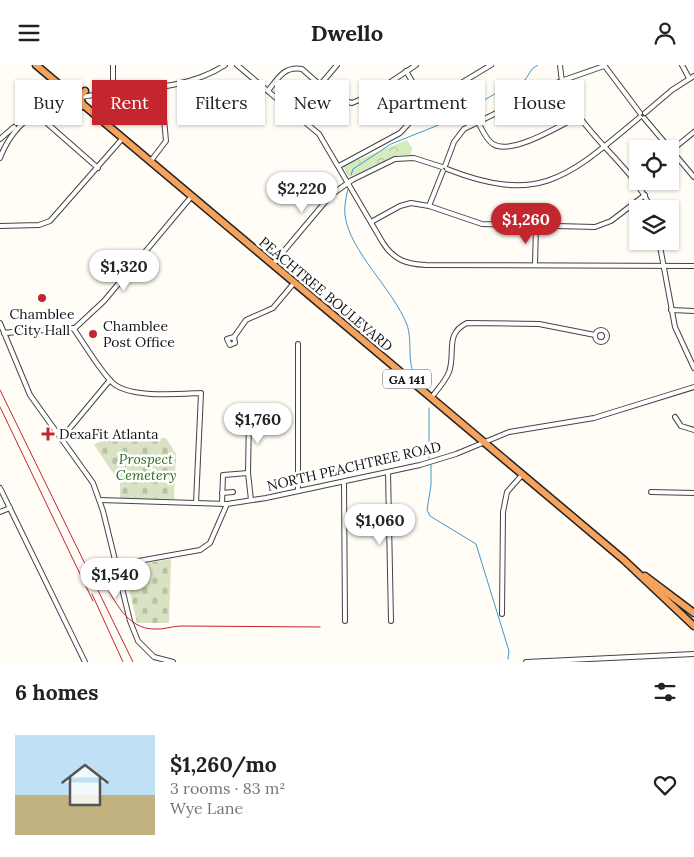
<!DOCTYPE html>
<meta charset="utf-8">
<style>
:root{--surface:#fff;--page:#f2f2f2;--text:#202124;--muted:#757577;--accent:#c4262e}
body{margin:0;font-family:Lora,serif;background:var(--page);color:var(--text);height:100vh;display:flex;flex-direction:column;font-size:19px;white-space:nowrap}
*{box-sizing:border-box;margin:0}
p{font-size:16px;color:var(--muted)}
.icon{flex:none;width:28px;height:28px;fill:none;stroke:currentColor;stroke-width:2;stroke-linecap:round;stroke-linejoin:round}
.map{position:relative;height:597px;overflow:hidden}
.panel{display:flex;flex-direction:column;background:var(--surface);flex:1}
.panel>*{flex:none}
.top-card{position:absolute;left:15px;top:15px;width:665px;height:45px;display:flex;gap:10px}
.buttons{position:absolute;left:629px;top:75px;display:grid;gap:10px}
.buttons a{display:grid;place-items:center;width:50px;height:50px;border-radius:0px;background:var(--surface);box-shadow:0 1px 4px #0004;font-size:25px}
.price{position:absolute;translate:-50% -42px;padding:0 11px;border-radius:18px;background:#fff;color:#222;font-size:16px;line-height:32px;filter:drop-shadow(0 1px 2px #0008)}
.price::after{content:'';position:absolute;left:50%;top:30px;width:15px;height:11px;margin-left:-8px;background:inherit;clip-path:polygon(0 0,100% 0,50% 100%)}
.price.selected{background:var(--accent);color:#fff}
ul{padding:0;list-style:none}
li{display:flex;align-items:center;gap:15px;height:125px;padding:0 15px}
li span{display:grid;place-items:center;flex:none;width:140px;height:100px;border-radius:0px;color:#555}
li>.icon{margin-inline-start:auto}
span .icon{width:60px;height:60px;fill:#fffc;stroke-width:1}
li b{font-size:21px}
h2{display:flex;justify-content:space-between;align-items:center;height:60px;padding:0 15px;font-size:21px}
.tag{padding:0 18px;border-radius:0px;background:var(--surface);box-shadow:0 1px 4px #0004;font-size:18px;line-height:45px}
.tag.selected{background:var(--accent);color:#fff}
header{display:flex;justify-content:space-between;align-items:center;height:65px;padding:0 15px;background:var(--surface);font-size:22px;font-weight:700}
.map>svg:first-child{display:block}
</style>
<header><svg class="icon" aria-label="menu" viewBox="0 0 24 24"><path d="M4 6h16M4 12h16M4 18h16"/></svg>Dwello<svg class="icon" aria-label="person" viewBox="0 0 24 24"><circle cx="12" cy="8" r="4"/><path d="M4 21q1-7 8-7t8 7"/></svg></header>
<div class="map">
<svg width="694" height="597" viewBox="0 0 694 597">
<defs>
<pattern id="cemetery-stones" width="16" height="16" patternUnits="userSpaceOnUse" patternTransform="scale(1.25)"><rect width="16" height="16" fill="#d9e3c4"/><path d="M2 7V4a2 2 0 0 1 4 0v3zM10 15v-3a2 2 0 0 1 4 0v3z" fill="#b9c2a7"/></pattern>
<pattern id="park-crowns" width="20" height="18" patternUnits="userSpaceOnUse" patternTransform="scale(1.25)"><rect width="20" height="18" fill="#d5ebbd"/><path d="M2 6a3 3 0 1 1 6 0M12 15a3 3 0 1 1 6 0" fill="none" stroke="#b6c8a1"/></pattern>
</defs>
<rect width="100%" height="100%" fill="#fffdf5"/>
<g fill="url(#cemetery-stones)">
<polygon points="108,372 166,373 176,389 174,434 120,433 120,418 94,380"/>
<polygon points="171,494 169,558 137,558 124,502"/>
</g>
<polygon fill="url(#park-crowns)" points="407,75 412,83 411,90 399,90 349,112 343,101"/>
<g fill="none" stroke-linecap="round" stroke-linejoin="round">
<g stroke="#3f96cf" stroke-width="1">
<polyline points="351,110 353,104 391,79 441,59 509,21 525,15 532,4 538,0"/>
<path d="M348,124C346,132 344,142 345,150C349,186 394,225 407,260C412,273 408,298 413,305C418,312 426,313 428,322"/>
<polyline points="429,343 429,393"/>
<polyline points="431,400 431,420 427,445 430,451 476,479 509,586 508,594"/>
</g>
<defs>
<g id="minor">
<path d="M237,0L319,69L383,178C394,195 406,199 426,200L694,201"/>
<path d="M560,0C562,60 630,92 651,144"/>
<polyline points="604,0 640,48"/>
<polyline points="682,0 689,13"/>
<polyline points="406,6 426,40"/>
<polyline points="320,20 337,0"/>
<polyline points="113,23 113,0"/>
<path d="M268,26C278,13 284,1 302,4L335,33L352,38L371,30L416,0"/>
<polyline points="33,46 98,103"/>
<polyline points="645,48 672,25 694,11"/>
<polyline points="644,53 694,112"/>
<path d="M478,57C482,64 486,75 493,79C511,91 561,60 579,51"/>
<polyline points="0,74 14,62"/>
<polyline points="672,85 694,67"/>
<path d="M0,93C35,0 154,47 225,0"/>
<polyline points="150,97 166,76 161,20"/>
<polyline points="339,101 400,68 428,38 491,0"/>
<polyline points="445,101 454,77 464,64 561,16 604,1"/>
<path d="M447,104C541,141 569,111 640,52"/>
<polyline points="429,141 443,106"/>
<polyline points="371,157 400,141 411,138 429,141 482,159 595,162 611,156 645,130"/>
<polyline points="0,161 39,160 50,156 122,74"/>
<polyline points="659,176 675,262 694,303"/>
<polyline points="273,199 331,130 352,115 395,94 414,93 442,102"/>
<polyline points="535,200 536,161"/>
<polyline points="671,245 694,246"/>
<polyline points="0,258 30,330 93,418 103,446 130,556 138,576 154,592 173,597"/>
<path d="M73,263C84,278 101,308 114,319C132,333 178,329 201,328L196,438"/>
<circle cx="601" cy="271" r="6"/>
<polyline points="4,268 75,263 104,236 191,132"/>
<polyline points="4,268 22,266"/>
<polyline points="234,272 227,274 230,280 235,278 234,272 246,255 273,243 294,218"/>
<path d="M431,333C437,325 445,317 449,307C456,288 444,269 467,258L539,259L595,270"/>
<polyline points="249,351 248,408 251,435"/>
<polyline points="675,352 681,361 694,365"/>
<polyline points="61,374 110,315"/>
<polyline points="388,407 391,556"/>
<polyline points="344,417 345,556"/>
<polyline points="0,423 85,597"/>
<polyline points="298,426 298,279"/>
<polyline points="651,427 694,428"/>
<polyline points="222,428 233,427"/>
<polyline points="100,435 227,439 266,433 420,400 456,389 509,367 594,353 694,322"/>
<polyline points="222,439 223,410 248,408"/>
<polyline points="0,447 10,443"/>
<polyline points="116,500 200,485 210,478 227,439"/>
<polyline points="502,549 503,447 507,427 522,410"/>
<polyline points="526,597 694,589"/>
</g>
<g id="highway">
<polyline points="36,0 624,495 694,561"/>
<polyline points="54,34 58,26 57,19"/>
<polyline points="83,41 80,31 85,26"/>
<polyline points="645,511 694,548"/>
</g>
</defs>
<use href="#minor" stroke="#444" stroke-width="6"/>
<use href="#highway" stroke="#222" stroke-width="9"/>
<use href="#minor" stroke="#fff" stroke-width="4"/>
<use href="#highway" stroke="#f5a25d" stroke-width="6"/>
<g stroke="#c4262e" stroke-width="1">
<polyline points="0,325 133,597"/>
<polyline points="0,342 93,536"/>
<path d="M103,515C114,535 127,564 154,564C163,565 172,561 181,561L320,562"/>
<polyline points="92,529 123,597"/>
</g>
</g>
<g fill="#c4262e" stroke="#fff" stroke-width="2">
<circle cx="42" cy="233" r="5"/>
<circle cx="93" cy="269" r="5"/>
<path d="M45.5 361.5h5v5h5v5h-5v5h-5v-5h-5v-5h5z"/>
</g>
<g text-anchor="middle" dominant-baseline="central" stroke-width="5" stroke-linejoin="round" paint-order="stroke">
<rect fill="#fff" stroke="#585858" stroke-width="1" x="383" y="304.5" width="48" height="19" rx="4"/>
<g font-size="12" font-weight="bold" fill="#111">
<text x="407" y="314">GA 141</text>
</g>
<g font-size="14" fill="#111" stroke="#fff">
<text transform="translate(326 229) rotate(40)">PEACHTREE BOULEVARD</text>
<text transform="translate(354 401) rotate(-13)">NORTH PEACHTREE ROAD</text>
</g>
<g font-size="14" fill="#111" stroke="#fff" text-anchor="start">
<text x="42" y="249" text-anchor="middle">Chamblee<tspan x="42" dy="16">City Hall</tspan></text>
<text x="103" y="261">Chamblee<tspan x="103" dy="16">Post Office</tspan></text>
<text x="59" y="369">DexaFit Atlanta</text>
</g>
<g font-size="14" font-style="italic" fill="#2f6b1f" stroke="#fff">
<text x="146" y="394">Prospect<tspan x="146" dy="16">Cemetery</tspan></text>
</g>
</g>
</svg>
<div class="buttons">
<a><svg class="icon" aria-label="locate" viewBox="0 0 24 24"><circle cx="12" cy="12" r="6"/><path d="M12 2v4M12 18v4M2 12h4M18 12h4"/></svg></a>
<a><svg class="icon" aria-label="layers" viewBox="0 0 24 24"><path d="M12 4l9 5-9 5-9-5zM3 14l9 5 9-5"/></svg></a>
</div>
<b class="price" style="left:302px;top:149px">$2,220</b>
<b class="price selected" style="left:526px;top:180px">$1,260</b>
<b class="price" style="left:124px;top:227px">$1,320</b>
<b class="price" style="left:258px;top:380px">$1,760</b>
<b class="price" style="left:380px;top:481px">$1,060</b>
<b class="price" style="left:115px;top:535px">$1,540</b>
<div class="top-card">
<a class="tag">Buy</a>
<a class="tag selected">Rent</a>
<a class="tag">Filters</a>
<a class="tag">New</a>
<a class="tag">Apartment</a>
<a class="tag">House</a>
</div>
</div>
<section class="panel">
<h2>6 homes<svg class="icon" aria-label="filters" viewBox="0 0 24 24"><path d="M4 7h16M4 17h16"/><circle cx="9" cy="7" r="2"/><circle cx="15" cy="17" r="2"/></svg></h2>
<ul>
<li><span style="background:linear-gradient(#bfe0f5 60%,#c2b280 0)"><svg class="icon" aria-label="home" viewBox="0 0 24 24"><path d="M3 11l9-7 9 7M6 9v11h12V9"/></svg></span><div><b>$1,260/mo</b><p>3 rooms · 83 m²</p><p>Wye Lane</p></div><svg class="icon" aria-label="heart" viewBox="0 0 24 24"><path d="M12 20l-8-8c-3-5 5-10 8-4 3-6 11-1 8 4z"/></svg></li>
</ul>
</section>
